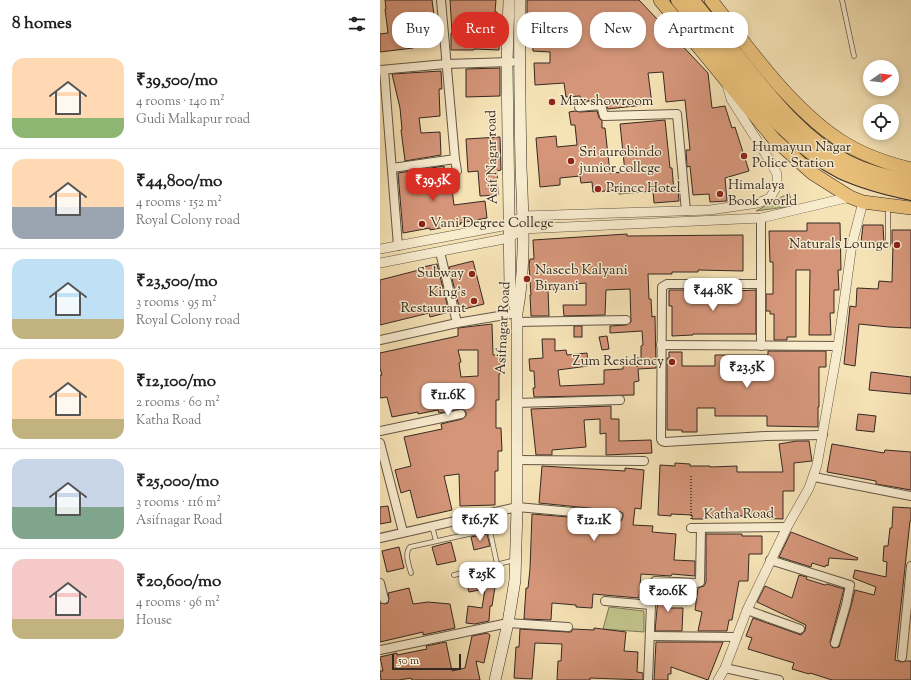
<!DOCTYPE html>
<meta charset="utf-8">
<style>
:root{--surface:#fff;--page:#f6f6f6;--text:#202124;--muted:#757577;--line:#e0e0e0;--accent:#d93025}
body{margin:0;font-family:"Sorts Mill Goudy",serif;background:var(--page);color:var(--text);height:100vh;display:flex;flex-direction:column;font-size:15px;white-space:nowrap}
*{box-sizing:border-box;margin:0}
p{font-size:13px;color:var(--muted)}
.icon{flex:none;width:22px;height:22px;fill:none;stroke:currentColor;stroke-width:2;stroke-linecap:round;stroke-linejoin:round}
.map{position:relative;flex:1;overflow:hidden}
.side{display:flex;flex-direction:column;background:var(--surface);width:380px}
.side>*{flex:none}
.top-card{position:absolute;left:12px;top:12px;width:380px;height:36px;display:flex;gap:8px}
.needle{width:26px;rotate:76deg}
.tools{position:absolute;left:483px;top:60px;display:grid;gap:8px}
.tools a{display:grid;place-items:center;width:36px;height:36px;border-radius:50%;background:var(--surface);box-shadow:0 2px 6px #0003;font-size:20px}
.scale{position:absolute;left:12px;bottom:10px;width:69px;box-sizing:border-box;padding-left:4px;border:2px solid #352922;border-top:0;font-size:11px;line-height:14px;white-space:nowrap;color:#352922;-webkit-text-stroke:3px #f8eccf;paint-order:stroke}
.price{position:absolute;translate:-50% -34px;padding:0 9px;border-radius:8px;background:#fff;color:#222;font-size:13px;line-height:26px;filter:drop-shadow(0 1px 2px #0008)}
.price::after{content:'';position:absolute;left:50%;top:24px;width:12px;height:9px;margin-left:-6px;background:inherit;clip-path:polygon(0 0,100% 0,50% 100%)}
.price.selected{background:var(--accent);color:#fff}
ul{padding:0;list-style:none}
li{display:flex;align-items:center;gap:12px;height:100px;padding:0 12px}
li+li{border-top:1px solid var(--line)}
li span{display:grid;place-items:center;flex:none;width:112px;height:80px;border-radius:12px;color:#555}
li>.icon{margin-inline-start:auto}
span .icon{width:48px;height:48px;fill:#fffc;stroke-width:1}
li b{font-size:17px}
h2{display:flex;justify-content:space-between;align-items:center;height:48px;padding:0 12px;font-size:17px}
.tag{padding:0 14px;border-radius:16px;background:var(--surface);box-shadow:0 2px 6px #0003;font-size:14px;line-height:36px}
.tag.selected{background:var(--accent);color:#fff}
main{display:flex;flex:1;min-height:0}
.map>svg:first-child{display:block}
</style>
<main>
<section class="side">
<h2>8 homes<svg class="icon" aria-label="filters" viewBox="0 0 24 24"><path d="M4 7h16M4 17h16"/><circle cx="9" cy="7" r="2"/><circle cx="15" cy="17" r="2"/></svg></h2>
<ul>
<li><span style="background:linear-gradient(#ffd9b3 75%,#8fb573 0)"><svg class="icon" aria-label="home" viewBox="0 0 24 24"><path d="M3 11l9-7 9 7M6 9v11h12V9"/></svg></span><div><b>₹39,500/mo</b><p>4 rooms · 140 m²</p><p>Gudi Malkapur road</p></div></li>
<li><span style="background:linear-gradient(#ffd9b3 60%,#9aa5b1 0)"><svg class="icon" aria-label="home" viewBox="0 0 24 24"><path d="M3 11l9-7 9 7M6 9v11h12V9"/></svg></span><div><b>₹44,800/mo</b><p>4 rooms · 152 m²</p><p>Royal Colony road</p></div></li>
<li><span style="background:linear-gradient(#bfe0f5 75%,#c2b280 0)"><svg class="icon" aria-label="home" viewBox="0 0 24 24"><path d="M3 11l9-7 9 7M6 9v11h12V9"/></svg></span><div><b>₹23,500/mo</b><p>3 rooms · 95 m²</p><p>Royal Colony road</p></div></li>
<li><span style="background:linear-gradient(#ffd9b3 75%,#c2b280 0)"><svg class="icon" aria-label="home" viewBox="0 0 24 24"><path d="M3 11l9-7 9 7M6 9v11h12V9"/></svg></span><div><b>₹12,100/mo</b><p>2 rooms · 60 m²</p><p>Katha Road</p></div></li>
<li><span style="background:linear-gradient(#c9d6e8 60%,#7fa58c 0)"><svg class="icon" aria-label="home" viewBox="0 0 24 24"><path d="M3 11l9-7 9 7M6 9v11h12V9"/></svg></span><div><b>₹25,000/mo</b><p>3 rooms · 116 m²</p><p>Asifnagar Road</p></div></li>
<li><span style="background:linear-gradient(#f6c9c9 75%,#c2b280 0)"><svg class="icon" aria-label="home" viewBox="0 0 24 24"><path d="M3 11l9-7 9 7M6 9v11h12V9"/></svg></span><div><b>₹20,600/mo</b><p>4 rooms · 96 m²</p><p>House</p></div></li>
</ul>
</section>
<div class="map">
<svg width="531" height="680" viewBox="0 0 531 680">
<rect width="100%" height="100%" fill="#f5e2b5"/>
<filter id="stains"><feTurbulence type="fractalNoise" baseFrequency=".005" numOctaves="4"/><feColorMatrix values="0 0 0 0 .2 0 0 0 0 .09 0 0 0 0 .02 0 0 0 .5 -.17"/></filter>
<radialGradient id="worn" r=".72"><stop offset=".6" stop-color="#630" stop-opacity="0"/><stop offset="1" stop-color="#630" stop-opacity=".3"/></radialGradient>
<g fill="#c1c28a" stroke="#7b7656">
<polygon points="409,193 413,206 376,211"/>
<polygon points="229,607 264,611 264,632 223,629"/>
</g>
<g fill="#d49579" stroke="#352922" fill-rule="evenodd">
<polygon points="5,0 52,0 54,15 32,18 32,21 30,21 33,48 0,52 0,34 8,33 5,9 6,9"/>
<polygon points="70,0 116,0 115,12 117,12 117,34 120,34 119,50 94,49 94,50 71,50 71,33 72,33"/>
<polygon points="147,0 259,0 328,73 332,108 345,106 352,128 355,127 369,171 345,178 347,201 330,202 329,194 313,195 310,166 307,167 306,150 310,150 305,100 286,102 283,72 268,73 272,104 255,106 228,109 225,102 223,100 201,101 200,96 186,97 184,83 155,85 154,63 170,63 170,52 153,51 152,28 147,28"/>
<polygon points="120,68 120,96 86,97 86,69"/>
<polygon points="61,71 62,89 59,89 60,116 39,118 41,133 60,132 61,155 25,161 21,130 22,130 20,108 12,74"/>
<polygon points="195,111 200,112 217,111 219,118 222,121 222,128 225,128 230,173 245,172 240,124 285,120 290,168 292,168 294,191 298,190 299,201 274,203 273,191 239,194 239,190 213,192 212,182 201,183 200,176 180,178 180,185 160,187 156,138 176,136 177,147 197,145 195,125 191,125 189,112"/>
<polygon points="120,137 121,170 117,171 118,195 100,196 98,171 88,172 86,139"/>
<polygon points="64,166 66,190 72,189 74,205 105,201 107,218 80,223 81,224 50,230 50,228 23,233 18,173"/>
<polygon points="427,223 460,223 461,270 458,270 459,290 454,290 454,313 450,313 451,335 429,335 430,270 416,270 416,337 407,337 407,340 394,340 394,314 390,314 390,311 386,311 386,294 393,294 393,262 390,262 389,231 427,231"/>
<polygon points="483,225 503,225 504,244 481,242"/>
<polygon points="512,230 531,230 531,328 509,327 479,324 475,366 464,364 470,306 476,307 477,288 498,289 499,281 512,282 513,244 512,244"/>
<polygon points="247,234 247,236 363,235 363,271 318,270 318,272 292,272 292,274 268,274 269,299 271,299 272,317 275,316 276,368 258,369 259,381 254,382 254,395 154,397 153,388 155,388 154,371 150,371 149,359 163,358 162,339 175,339 175,351 186,350 187,355 207,353 208,366 178,370 180,386 224,384 224,370 243,369 243,363 257,362 257,367 257,358 261,358 261,346 263,345 262,331 230,333 230,326 246,325 251,322 250,289 226,290 225,315 184,316 183,305 206,305 206,283 183,285 183,289 168,290 169,316 151,316 150,295 151,295 149,265 150,259 154,259 153,240"/>
<polygon points="93,261 104,304 80,310 69,267"/>
<polygon points="57,264 69,312 50,317 49,313 0,325 0,280 39,270 38,268"/>
<polygon points="289,290 314,290 314,291 335,292 376,290 376,334 313,334 313,335 292,336 292,306 289,306"/>
<path d="M112,324L113,355H120V374H119V400H116V428H121L122,451H118V471H115V505L80,506L79,474L64,476L72,510L37,518L30,490L21,493L15,470L31,466L24,437L62,429L61,424L82,419L86,416V412L82,409L59,413L58,410L38,414V412L12,417L7,397L0,398V375H2L0,368V353L78,336V328ZM78,350H98V376L81,377L79,363L81,362Z"/>
<rect x="194" y="326" width="8" height="11"/>
<polygon points="227,336 229,349 222,350 219,337"/>
<polygon points="388,351 446,351 446,367 439,367 439,407 438,407 438,427 387,426 387,416 335,416 335,408 317,408 317,432 302,432 302,430 287,430 287,358 289,358 289,352 302,352 302,366 335,366 335,355 388,355"/>
<polygon points="491,372 531,377 531,394 489,390"/>
<polygon points="231,406 231,419 239,419 239,441 271,440 272,453 226,455 226,433 220,434 220,419 204,420 206,447 172,450 172,455 156,455 151,409"/>
<polygon points="478,414 496,416 494,432 476,430"/>
<polygon points="417,441 429,441 432,461 414,463 414,491 403,491 403,519 368,518 368,516 329,516 329,519 312,519 312,515 291,514 291,516 278,515 280,465 295,466 295,463 310,464 310,466 330,466 330,467 357,466 357,472 403,472 399,444"/>
<polygon points="452,444 504,453 505,450 531,452 531,490 496,484 496,481 447,472"/>
<polygon points="162,466 245,471 245,468 264,470 261,509 255,508 253,525 273,526 272,532 296,534 294,560 315,561 315,576 292,574 291,576 261,574 259,598 213,594 212,608 196,607 196,605 172,603 171,620 144,619 146,588 148,588 150,569 152,514 238,521 241,521 243,517 243,513 238,511 159,503"/>
<polygon points="8,506 11,522 0,524 0,507"/>
<polygon points="513,507 531,508 531,521 530,521 515,660 521,662 526,661 531,661 531,680 452,680 430,673 429,674 412,669 414,663 368,649 372,638 366,636 373,618 421,635 425,631 426,625 377,602 385,586 412,598 419,575 427,577 426,579 445,585 447,584 464,589 450,642 451,646 453,648 459,647 471,606 475,590 494,595 496,587 473,578 475,570 506,577 507,562 503,561 504,546 508,546 510,528 512,528"/>
<polygon points="411,532 478,558 477,560 449,558 448,566 446,565 445,567 432,563 431,567 399,557"/>
<polygon points="107,534 110,546 94,550 91,537"/>
<polygon points="326,534 362,534 362,536 382,536 382,554 369,554 368,581 359,581 352,620 349,620 347,631 318,631 322,612 315,610 318,588 324,586 326,582"/>
<polygon points="71,542 76,561 57,565 52,547"/>
<polygon points="19,547 24,568 7,572 2,551"/>
<polygon points="118,568 112,606 110,606 109,621 95,624 86,623 88,606 102,608 105,589 89,592 85,577 108,572 108,570"/>
<polygon points="279,587 291,587 290,608 303,608 302,631 275,631"/>
<polygon points="29,588 33,604 48,602 70,604 75,628 43,635 43,632 0,642 0,603 5,604 8,603 9,598 8,593"/>
<polygon points="214,628 246,632 244,651 258,652 257,672 263,673 263,680 210,678 210,680 177,680 178,661 181,661 182,644 155,643 152,679 134,678 136,647 139,647 140,629 188,632 191,632 193,629 214,630"/>
<polygon points="107,633 110,635 104,663 96,661 100,680 32,680 31,678 19,680 1,680 0,671 3,671 0,657 17,653 17,655 47,649 46,646 66,642 72,671 85,668 92,636"/>
<polygon points="276,642 343,642 328,680 291,667 291,674 288,674 288,680 274,680"/>
</g>
<g fill="none" stroke-linecap="round" stroke-linejoin="round">
<defs>
<g id="service">
<polyline points="462,0 474,56"/>
<polyline points="508,245 508,208"/>
<polyline points="52,526 56,541"/>
<path d="M31,573C29,565 24,554 30,547L107,530L110,531L117,564"/>
<polyline points="74,575 135,560"/>
</g>
<g id="minor">
<polyline points="61,0 75,159 77,171"/>
<polyline points="0,70 66,64 132,62"/>
<polyline points="4,70 18,246"/>
<polyline points="199,107 221,105 224,116 297,114 306,211"/>
<polyline points="12,168 75,159"/>
<polyline points="60,252 77,323"/>
<polyline points="381,284 287,284 282,287 281,439 282,441 285,442 386,436 443,435"/>
<polyline points="137,322 246,320"/>
<polyline points="0,340 77,323 137,313"/>
<polyline points="281,345 458,346"/>
<polyline points="381,346 381,218"/>
<polyline points="136,403 240,400"/>
<polyline points="0,431 81,414"/>
<polyline points="0,443 23,532"/>
<polyline points="137,460 264,461"/>
<polyline points="434,477 531,496"/>
<polyline points="311,528 407,527"/>
<polyline points="0,538 137,507 238,516"/>
<polyline points="390,560 470,585 466,605 455,643"/>
<polyline points="0,583 4,599"/>
<polyline points="225,601 271,605"/>
<polyline points="367,610 420,629"/>
<polyline points="270,636 357,637"/>
<polyline points="0,650 128,623 188,627"/>
<polyline points="522,657 531,566"/>
<polyline points="345,668 399,680"/>
<polyline points="268,680 271,605 274,582 275,581 316,583 320,582 321,528"/>
</g>
<g id="tertiary">
<polyline points="0,249 128,225 143,216 330,210 378,203 390,198 397,186 397,174 390,161 351,99 347,85"/>
<polyline points="0,263 129,238 142,229 381,218 470,197"/>
<polyline points="338,680 345,668 367,610 407,527 429,488 437,465 458,346 472,244 483,202"/>
</g>
<g id="secondary">
<polyline points="129,0 127,62 130,289 136,310"/>
<path d="M115,680L128,623L135,580L137,507V313C146,265 143,216 141,167C140,111 139,56 140,0"/>
</g>
<g id="trunk">
<polyline points="280,0 394,139 432,173 470,197 483,202 531,208"/>
<path d="M331,0C368,47 408,105 458,139C480,154 506,163 531,169"/>
</g>
<g id="motorway">
<path d="M298,0C318,25 338,50 358,76C388,113 418,150 462,172C484,182 507,188 531,193"/>
<path d="M312,0C331,23 349,46 368,69C396,104 426,141 467,162C487,172 509,178 531,181"/>
</g>
</defs>
<use href="#service" stroke="#655747" stroke-width="5.5"/>
<use href="#minor" stroke="#655747" stroke-width="10"/>
<use href="#tertiary" stroke="#655747" stroke-width="10"/>
<use href="#secondary" stroke="#352922" stroke-width="12"/>
<use href="#trunk" stroke="#352922" stroke-width="14"/>
<use href="#motorway" stroke="#352922" stroke-width="16"/>
<polyline stroke="#352922" stroke-width="1.5" stroke-dasharray="1 2" stroke-linecap="butt" points="311,519 311,475"/>
<use href="#service" stroke="#f8eccf" stroke-width="4"/>
<use href="#minor" stroke="#f8eccf" stroke-width="8"/>
<use href="#tertiary" stroke="#f8eccf" stroke-width="9"/>
<use href="#secondary" stroke="#f8eccf" stroke-width="11"/>
<use href="#trunk" stroke="#eac17a" stroke-width="13"/>
<use href="#motorway" stroke="#eac17a" stroke-width="14"/>
</g>
<g fill="#8f2418" stroke="#f8eccf" stroke-width="1.5">
<circle cx="172" cy="102" r="4"/>
<circle cx="364" cy="156" r="4"/>
<circle cx="191" cy="161" r="4"/>
<circle cx="218" cy="189" r="4"/>
<circle cx="340" cy="194" r="4"/>
<circle cx="42" cy="224" r="4"/>
<circle cx="517" cy="245" r="4"/>
<circle cx="92" cy="274" r="4"/>
<circle cx="147" cy="279" r="4"/>
<circle cx="94" cy="301" r="4"/>
<circle cx="292" cy="362" r="4"/>
</g>
<g text-anchor="middle" dominant-baseline="central" stroke-width="3" stroke-linejoin="round" paint-order="stroke">
<g font-size="14" fill="#352922" stroke="#f8eccf" text-anchor="start">
<text x="180" y="102">Max showroom</text>
<text x="372" y="148">Humayun Nagar<tspan x="372" dy="16">Police Station</tspan></text>
<text x="199" y="153">Sri aurobindo<tspan x="199" dy="16">junior college</tspan></text>
<text x="348" y="186">Himalaya<tspan x="348" dy="16">Book world</tspan></text>
<text x="226" y="189">Prince Hotel</text>
<text x="50" y="224">Vani Degree College</text>
<text x="509" y="245" text-anchor="end">Naturals Lounge</text>
<text x="155" y="271">Naseeb Kalyani<tspan x="155" dy="16">Biryani</tspan></text>
<text x="84" y="274" text-anchor="end">Subway</text>
<text x="86" y="293" text-anchor="end">King’s<tspan x="86" dy="16">Restaurant</tspan></text>
<text x="284" y="362" text-anchor="end">Zum Residency</text>
</g>
<g font-size="14" fill="#352922" stroke="#f8eccf">
<text transform="translate(113 157) rotate(-91)">Asif Nagar road</text>
<text transform="translate(124 328) rotate(-87)">Asifnagar Road</text>
<text transform="translate(359 515) rotate(-1)">Katha Road</text>
</g>
</g>
<rect width="100%" height="100%" filter="url(#stains)"/>
<rect width="100%" height="100%" fill="url(#worn)"/>
</svg>
<div class="tools">
<a><svg class="needle" viewBox="-14 -14 28 28"><path d="M0-13l5 13h-10z" fill="#e53935"/><path d="M0 13l5-13h-10z" fill="#757577"/></svg></a>
<a><svg class="icon" aria-label="locate" viewBox="0 0 24 24"><circle cx="12" cy="12" r="6"/><path d="M12 2v4M12 18v4M2 12h4M18 12h4"/></svg></a>
</div>
<div class="scale">50 m</div>
<b class="price selected" style="left:53px;top:202px">₹39.5K</b>
<b class="price" style="left:333px;top:312px">₹44.8K</b>
<b class="price" style="left:367px;top:389px">₹23.5K</b>
<b class="price" style="left:68px;top:417px">₹11.6K</b>
<b class="price" style="left:100px;top:542px">₹16.7K</b>
<b class="price" style="left:214px;top:542px">₹12.1K</b>
<b class="price" style="left:102px;top:596px">₹25K</b>
<b class="price" style="left:288px;top:613px">₹20.6K</b>
<div class="top-card">
<a class="tag">Buy</a>
<a class="tag selected">Rent</a>
<a class="tag">Filters</a>
<a class="tag">New</a>
<a class="tag">Apartment</a>
</div>
</div>
</main>
